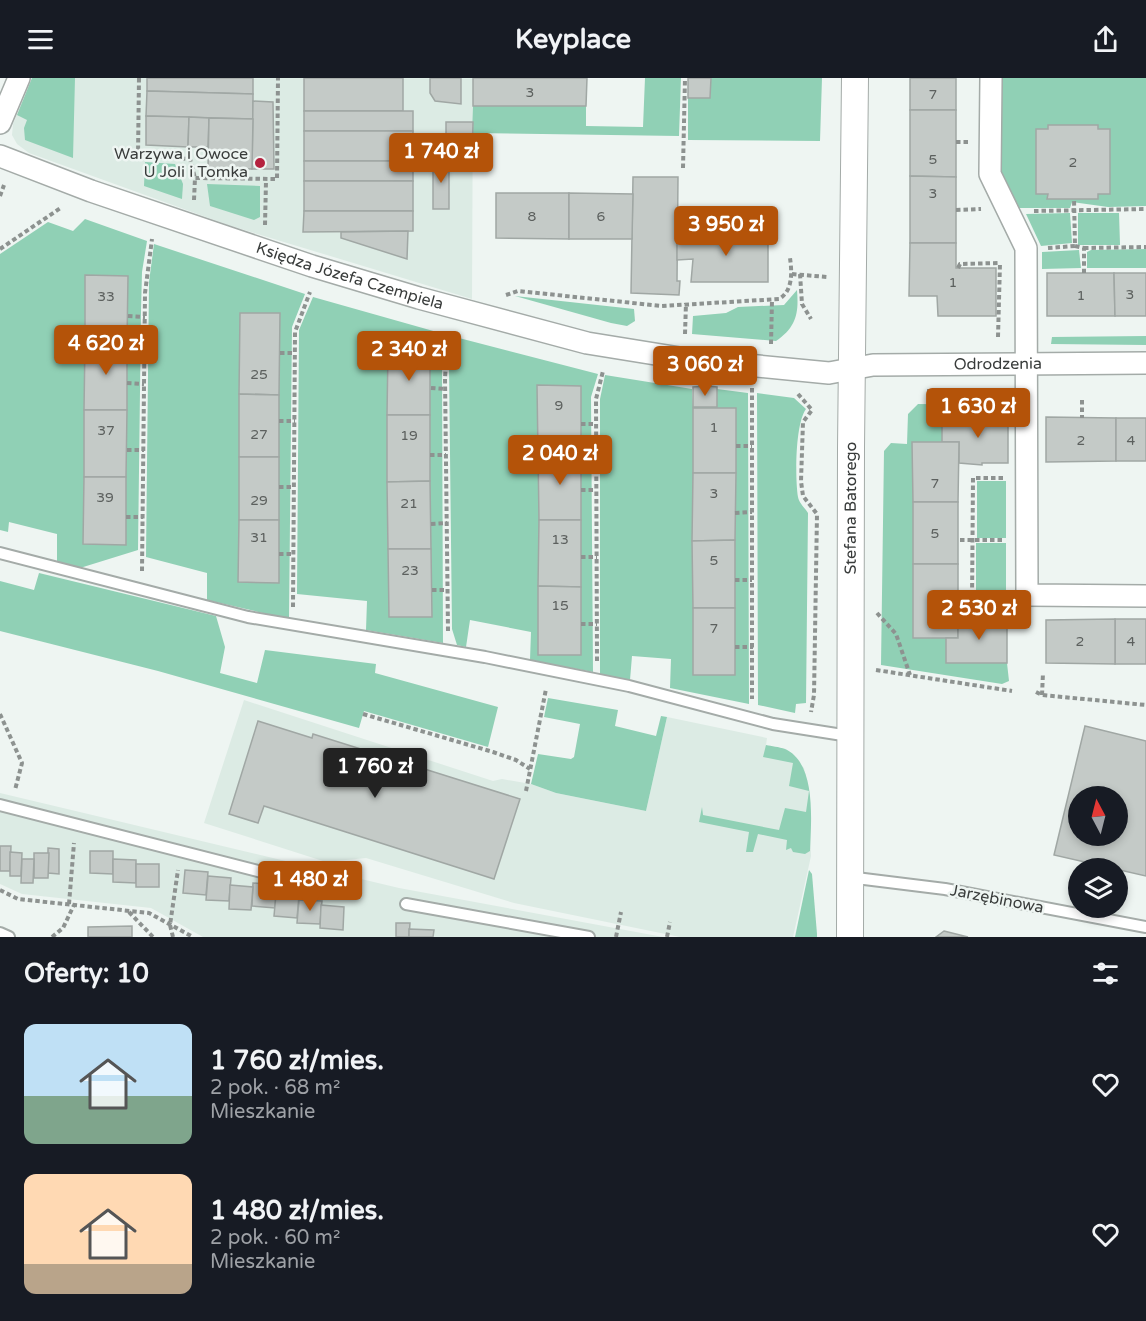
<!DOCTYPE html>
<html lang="pl">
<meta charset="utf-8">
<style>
:root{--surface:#171b24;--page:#20242c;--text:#f1f3f6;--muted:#9ea1a6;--accent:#b45309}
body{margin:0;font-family:"Varela Round",sans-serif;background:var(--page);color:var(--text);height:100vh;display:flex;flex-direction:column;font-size:22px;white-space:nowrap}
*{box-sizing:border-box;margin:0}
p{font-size:20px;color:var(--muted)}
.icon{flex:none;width:33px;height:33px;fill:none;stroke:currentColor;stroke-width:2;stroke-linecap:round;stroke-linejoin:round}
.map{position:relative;height:859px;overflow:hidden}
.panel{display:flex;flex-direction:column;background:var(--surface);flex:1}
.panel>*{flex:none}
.needle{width:39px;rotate:353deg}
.buttons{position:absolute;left:1068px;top:708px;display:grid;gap:12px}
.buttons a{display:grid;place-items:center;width:60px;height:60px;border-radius:50%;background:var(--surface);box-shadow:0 3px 9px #0003;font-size:30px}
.price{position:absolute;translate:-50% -51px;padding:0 14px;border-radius:6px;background:var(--accent);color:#fff;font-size:20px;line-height:39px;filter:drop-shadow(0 2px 3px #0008)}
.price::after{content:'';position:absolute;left:50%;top:36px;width:18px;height:14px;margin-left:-9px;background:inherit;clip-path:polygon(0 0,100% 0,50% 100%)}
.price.on{background:#222;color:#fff}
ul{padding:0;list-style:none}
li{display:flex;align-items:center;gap:18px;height:150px;padding:0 24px}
li span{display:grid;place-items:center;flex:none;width:168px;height:120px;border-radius:12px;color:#555}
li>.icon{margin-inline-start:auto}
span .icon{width:72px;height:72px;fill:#fffc;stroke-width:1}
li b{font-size:26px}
h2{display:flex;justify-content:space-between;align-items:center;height:72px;padding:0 24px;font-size:26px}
header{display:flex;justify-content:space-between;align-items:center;height:78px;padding:0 24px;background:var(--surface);font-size:27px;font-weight:700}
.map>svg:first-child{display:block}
</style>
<header><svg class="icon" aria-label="menu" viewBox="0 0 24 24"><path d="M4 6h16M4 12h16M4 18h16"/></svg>Keyplace<svg class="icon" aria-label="share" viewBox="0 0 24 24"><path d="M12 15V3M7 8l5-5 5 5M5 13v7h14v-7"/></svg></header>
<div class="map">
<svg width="1146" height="859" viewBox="0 0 1146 859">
<rect width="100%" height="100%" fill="#eef5f2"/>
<g fill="#dcebe4">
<polygon points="32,0 473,0 472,221 228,147 29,75 17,66 12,57 13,46"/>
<polygon points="244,622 493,703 502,701 531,706 556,715 646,733 667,639 767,660 766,667 786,671 804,690 809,713 811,778 793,859 680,859 514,825 366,780 326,784 204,745"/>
<polygon points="0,715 399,810 663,859 203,859 151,830 22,816 0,806"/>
</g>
<g fill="#90d0b5">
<polygon points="32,0 75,0 73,80 25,62 24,50 27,42 17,37"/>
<polygon points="645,0 681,0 679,58 472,55 473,28 586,28 586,48 643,49"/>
<polygon points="711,0 822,0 820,63 688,62 688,20 710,20"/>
<polygon points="1002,0 1146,0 1146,128 1108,129 1072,124 1070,130 1019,130 1001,96"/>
<polygon points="145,84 175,86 183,106 182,121 144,108"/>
<polygon points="207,106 260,108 260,139 254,142 210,128"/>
<polygon points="1070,135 1072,165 1041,168 1026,136"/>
<polygon points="1078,135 1119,135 1120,167 1078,167"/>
<polygon points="85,141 147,163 142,194 141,234 138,472 80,490 57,484 57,456 9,444 8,454 0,452 0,176 48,144 73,153"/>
<polygon points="154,166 305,216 292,249 289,541 207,522 207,495 146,479 149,204"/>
<polygon points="1146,171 1146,190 1087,190 1087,174 1091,172"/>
<polygon points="1079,172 1081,190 1042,191 1042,174"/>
<path d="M797,212C799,236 796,249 776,263L692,256L693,238L726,235L738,229L784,227Z"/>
<polygon points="515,218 634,231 635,243 627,248 611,245"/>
<polygon points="313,219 451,258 442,283 443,565 366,552 367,523 297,516 299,252"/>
<polygon points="1146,258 1146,267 1051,266 1052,259"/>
<polygon points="459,260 598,296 591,319 593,594 530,582 531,554 470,542 466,569 457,567 452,551 449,286"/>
<polygon points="605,297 692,311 693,329 717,329 717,311 748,315 749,626 670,610 671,581 632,578 630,602 600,596 600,321"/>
<path d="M757,315L794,320L806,331C795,346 795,401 798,419C799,425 805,430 808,435L806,625L796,626L795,635L758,627Z"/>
<polygon points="918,326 1007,327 1008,339 942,339 942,364 913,364 913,559 946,560 946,585 1007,585 1009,603 1002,606 881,587 884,373 891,365 907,366 908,336"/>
<rect x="977" y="403" width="29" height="57"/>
<polygon points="976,465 1006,465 1006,522 976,521"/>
<polygon points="39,495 216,538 225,569 220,595 257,605 265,572 376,586 375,595 498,629 488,669 364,633 359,650 158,593 0,553 0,503 34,512"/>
<polygon points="548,620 618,632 615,648 656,658 661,638 667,639 646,733 556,715 531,706 538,676 571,681 574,679 580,646 544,639"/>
<path d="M766,667C771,668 779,669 785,671C817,685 811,744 810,773L805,776L793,774L791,770L786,772L787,762L758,756L753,774H746L749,754L699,744L702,729L703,737L779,752L785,730L806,734L809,713L789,708L793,685L763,679Z"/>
<polygon points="809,792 812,796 817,856 817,859 795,859"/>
</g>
<g fill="#c4cac7" stroke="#a0a7a4" stroke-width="1.5" fill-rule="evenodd">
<polygon points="147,0 253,0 253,16 147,13"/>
<rect x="304" y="0" width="99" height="33"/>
<polygon points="430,0 461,0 461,26 435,23 430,15"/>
<polygon points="473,0 587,0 586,28 473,28"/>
<polygon points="688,0 711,0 710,20 688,20"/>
<rect x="910" y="0" width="46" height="32"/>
<polygon points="147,13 253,16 253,41 146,38"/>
<polygon points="253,23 273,24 274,91 252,91"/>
<polygon points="910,32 956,32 956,99 910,98"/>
<rect x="304" y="33" width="109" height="20"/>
<polygon points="146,38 189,39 188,69 146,67"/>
<polygon points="189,39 209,40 208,69 188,69"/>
<polygon points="209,40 253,41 252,91 208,90"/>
<polygon points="446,44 473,44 472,81 446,81"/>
<polygon points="1048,47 1098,47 1098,51 1110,51 1110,116 1098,116 1098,121 1047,121 1048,116 1036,116 1036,51 1048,51"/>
<rect x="304" y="53" width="109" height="30"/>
<polygon points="433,80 449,81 449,131 433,131"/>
<rect x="304" y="83" width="109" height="20"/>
<polygon points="910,98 956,99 956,165 910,165"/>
<polygon points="633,99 678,99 677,203 680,203 679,217 631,215"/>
<rect x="304" y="103" width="109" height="30"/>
<polygon points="496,115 569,115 569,161 496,160"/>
<polygon points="569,115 633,116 632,161 569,161"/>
<polygon points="304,133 413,133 413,153 303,154"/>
<polygon points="408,153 407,181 341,160 341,154"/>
<polygon points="677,156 768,156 768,204 691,204 693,181 677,182"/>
<polygon points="910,165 956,165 956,190 996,190 996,238 938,238 937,218 909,218"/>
<polygon points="1047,195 1114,195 1115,238 1047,238"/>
<polygon points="1114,195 1146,195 1146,238 1115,238"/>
<polygon points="85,197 128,198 127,264 85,264"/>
<polygon points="240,235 280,235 279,317 239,316"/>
<polygon points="85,264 127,264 127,332 84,332"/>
<polygon points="430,271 430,337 387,337 388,272"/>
<polygon points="537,307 581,308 581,374 538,375"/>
<polygon points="707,308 717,309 717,329 693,329 693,309"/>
<polygon points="239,316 279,317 279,379 239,379"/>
<rect x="693" y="330" width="43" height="65"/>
<polygon points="84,332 127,332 126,399 84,399"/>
<polygon points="387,337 430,337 430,403 387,404"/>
<polygon points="942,339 1008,339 1008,385 982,385 982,387 959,385 959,364 942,364"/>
<polygon points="1046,339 1116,340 1116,383 1046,384"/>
<rect x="1116" y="340" width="30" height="43"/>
<polygon points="912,364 959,364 958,424 913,424"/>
<polygon points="581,374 581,442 539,442 538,375"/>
<rect x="239" y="379" width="40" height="63"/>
<polygon points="693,395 736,395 735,462 692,463"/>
<polygon points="84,399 126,399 126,467 83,466"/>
<polygon points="430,403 431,471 388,471 387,404"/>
<rect x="913" y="424" width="45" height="62"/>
<polygon points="239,442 279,442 279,505 238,504"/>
<polygon points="539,442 581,442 581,509 538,508"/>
<polygon points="735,462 735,530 693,530 692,463"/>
<polygon points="388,471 431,471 432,539 389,539"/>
<rect x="913" y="486" width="45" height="74"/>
<polygon points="538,508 581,509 581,577 538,577"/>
<rect x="693" y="530" width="42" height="67"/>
<polygon points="958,539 1007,539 1007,585 946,585 946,560 958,560"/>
<rect x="1115" y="541" width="31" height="45"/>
<polygon points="1115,541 1115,586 1046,585 1046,542"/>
<polygon points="258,643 312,660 313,656 520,721 494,801 264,728 258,745 229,736"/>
<path d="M1085,648L1146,663V798L1054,777ZM1078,718H1118V758H1078Z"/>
<polygon points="0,768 11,768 10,793 0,793"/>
<polygon points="48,770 59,771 59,796 48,795"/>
<polygon points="90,773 113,773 113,796 90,795"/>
<polygon points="10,774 22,775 21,798 10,798"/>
<polygon points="34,775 49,775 48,800 34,800"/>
<polygon points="22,781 34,781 33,805 21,805"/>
<polygon points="113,781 136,782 136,805 113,804"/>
<rect x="136" y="786" width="23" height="23"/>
<polygon points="185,792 208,794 206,817 183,815"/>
<polygon points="208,798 231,800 229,823 206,822"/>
<polygon points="253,805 277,807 275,830 252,828"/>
<polygon points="230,807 253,809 251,832 229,831"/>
<polygon points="276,816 299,818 297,840 274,838"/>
<polygon points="299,822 322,823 320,846 297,845"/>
<polygon points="321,827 344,829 343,852 320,850"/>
<polygon points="396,845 410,845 409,859 396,859"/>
<polygon points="132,848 132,859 88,859 88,849"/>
<polygon points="409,851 434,852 433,859 409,859"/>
<polygon points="944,853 968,859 936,859"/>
</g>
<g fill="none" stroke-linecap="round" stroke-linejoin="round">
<defs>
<g id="service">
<polyline points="0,475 248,539 485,579 629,608 773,646 849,658"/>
<polyline points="0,727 340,814"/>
<polyline points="848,799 945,811 1146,849"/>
<polyline points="406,826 589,859"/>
<polyline points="0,855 9,859"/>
</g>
<g id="minor">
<polyline points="991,0 990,96 1026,170 1027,517 1146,518"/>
<polyline points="0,45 19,0"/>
<path id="s1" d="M0,78L91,113L312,188L419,220L587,265L686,281L829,295L873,287L1146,285"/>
</g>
<g id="tertiary">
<path id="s2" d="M850,859L851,370L855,0"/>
</g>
</defs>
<use href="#service" stroke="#a4aba8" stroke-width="14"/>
<use href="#minor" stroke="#a4aba8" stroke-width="24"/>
<use href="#tertiary" stroke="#a4aba8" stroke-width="28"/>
<g stroke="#8d9290" stroke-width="4" stroke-dasharray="4.5 3" stroke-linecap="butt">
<polyline points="139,0 138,77 190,81 195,100"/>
<polyline points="956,64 969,64"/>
<polyline points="683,90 685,0"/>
<polyline points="0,118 4,107"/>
<polyline points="194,122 195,100 277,101 278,0"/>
<polyline points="956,132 981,131"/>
<polyline points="1034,133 1146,131"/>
<polyline points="265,147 266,103"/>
<polyline points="1075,168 1084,170 1084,195"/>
<polyline points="1048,170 1075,168 1074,121"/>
<polyline points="1084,170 1146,169"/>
<polyline points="0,171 62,129"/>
<polyline points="958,190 960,186 1000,185"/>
<polyline points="792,196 827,199"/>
<polyline points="800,196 802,226 811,241"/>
<path d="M506,217L518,213L662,228L779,221C793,213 792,194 790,180"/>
<polyline points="128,238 145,239"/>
<polyline points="685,256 686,225"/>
<polyline points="998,259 1000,185"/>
<polyline points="771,266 772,222"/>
<polyline points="280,275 295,275"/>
<polyline points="127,305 144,306"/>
<polyline points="431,310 445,311"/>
<polyline points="752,310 752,621"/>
<polyline points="798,316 812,332 803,344 801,403 803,418 817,436 814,617 811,634"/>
<polyline points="929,322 929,311"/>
<polyline points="1082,322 1082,340"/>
<polyline points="279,343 295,343"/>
<polyline points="581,346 596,346"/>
<polyline points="736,368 752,368"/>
<polyline points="127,372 144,372"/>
<polyline points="430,377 446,377"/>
<polyline points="1003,400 973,400 972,525 1007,525"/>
<polyline points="279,409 294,409"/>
<polyline points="581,412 596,412"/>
<polyline points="735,435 752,434"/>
<polyline points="126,439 143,439"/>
<polyline points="431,446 447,445"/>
<polyline points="960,462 1003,462"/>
<polyline points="279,476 293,476"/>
<polyline points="581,479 597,479"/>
<polyline points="142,493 145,215 152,161"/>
<polyline points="735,502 752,502"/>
<polyline points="432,512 447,512"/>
<polyline points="293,529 295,254 310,214"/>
<polyline points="877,535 896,556 910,597"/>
<polyline points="581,546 597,546"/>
<polyline points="448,553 445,300 446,285 456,256"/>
<polyline points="735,569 753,569"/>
<polyline points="597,583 596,321 603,293"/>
<polyline points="876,592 1012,613"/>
<polyline points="1036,614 1042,617 1146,627"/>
<polyline points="1042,617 1043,595"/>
<polyline points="0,636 22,685 15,712"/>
<polyline points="363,636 493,674 516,682 530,691"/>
<polyline points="526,713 546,611"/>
<polyline points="0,812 18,821 149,835 193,859"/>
<polyline points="69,826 74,765"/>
<polyline points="129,834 153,859"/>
<polyline points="52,859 63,850 74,827"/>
<polyline points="173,859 170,847 178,792"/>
<polyline points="616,859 621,834"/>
<polyline points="667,859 670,844"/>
</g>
<use href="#service" stroke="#fff" stroke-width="10"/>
<use href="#minor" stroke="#fff" stroke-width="21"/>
<use href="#tertiary" stroke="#fff" stroke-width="26"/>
</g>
<circle fill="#b5223f" stroke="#eef5f2" stroke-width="2" cx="260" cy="85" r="6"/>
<g text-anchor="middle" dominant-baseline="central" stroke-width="5" stroke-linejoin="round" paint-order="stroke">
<g font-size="14" fill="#5c605e">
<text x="530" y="14">3</text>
<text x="933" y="16">7</text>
<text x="933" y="81">5</text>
<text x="1073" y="84">2</text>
<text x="933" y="115">3</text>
<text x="532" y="138">8</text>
<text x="601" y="138">6</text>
<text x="953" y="204">1</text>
<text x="1130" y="216">3</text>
<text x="1081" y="217">1</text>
<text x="106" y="218">33</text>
<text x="259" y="296">25</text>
<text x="559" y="327">9</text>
<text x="714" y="349">1</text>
<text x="106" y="352">37</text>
<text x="259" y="356">27</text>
<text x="409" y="357">19</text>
<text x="1081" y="362">2</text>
<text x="1131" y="362">4</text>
<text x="935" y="405">7</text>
<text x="714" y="415">3</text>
<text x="105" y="419">39</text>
<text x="259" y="422">29</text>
<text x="409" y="425">21</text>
<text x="935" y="455">5</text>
<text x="259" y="459">31</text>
<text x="560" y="461">13</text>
<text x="714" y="482">5</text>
<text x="410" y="492">23</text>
<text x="560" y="527">15</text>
<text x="714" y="550">7</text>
<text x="1080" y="563">2</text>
<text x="1131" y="563">4</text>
</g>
<g font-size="16" fill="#393c3b" stroke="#eef5f2" text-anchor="end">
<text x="248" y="76">Warzywa i Owoce<tspan x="248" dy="18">U Joli i Tomka</tspan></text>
</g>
<g font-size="16" fill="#393c3b" stroke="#eef5f2">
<text stroke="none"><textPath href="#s1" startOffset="370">Księdza Józefa Czempiela</textPath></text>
<text stroke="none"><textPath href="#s1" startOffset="1030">Odrodzenia</textPath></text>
<text stroke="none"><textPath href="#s2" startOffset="429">Stefana Batorego</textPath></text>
<text transform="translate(997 821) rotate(11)">Jarzębinowa</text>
</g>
</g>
</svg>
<div class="buttons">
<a><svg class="needle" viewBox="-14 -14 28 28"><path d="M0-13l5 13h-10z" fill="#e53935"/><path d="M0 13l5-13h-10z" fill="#9ea1a6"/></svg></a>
<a><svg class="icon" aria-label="layers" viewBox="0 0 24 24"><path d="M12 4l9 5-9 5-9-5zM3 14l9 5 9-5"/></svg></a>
</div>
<b class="price" style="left:441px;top:106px">1 740 zł</b>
<b class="price" style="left:726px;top:179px">3 950 zł</b>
<b class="price" style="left:106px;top:298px">4 620 zł</b>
<b class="price" style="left:409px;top:304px">2 340 zł</b>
<b class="price" style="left:705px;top:319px">3 060 zł</b>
<b class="price" style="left:978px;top:361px">1 630 zł</b>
<b class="price" style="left:560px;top:408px">2 040 zł</b>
<b class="price" style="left:979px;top:563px">2 530 zł</b>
<b class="price on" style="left:375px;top:721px">1 760 zł</b>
<b class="price" style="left:310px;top:834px">1 480 zł</b>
</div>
<section class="panel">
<h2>Oferty: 10<svg class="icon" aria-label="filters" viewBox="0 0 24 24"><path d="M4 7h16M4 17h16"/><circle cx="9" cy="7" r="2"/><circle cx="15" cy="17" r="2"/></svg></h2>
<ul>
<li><span style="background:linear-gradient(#bfe0f5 60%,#7fa58c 0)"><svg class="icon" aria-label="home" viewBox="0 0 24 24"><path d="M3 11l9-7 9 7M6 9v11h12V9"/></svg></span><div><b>1 760 zł/mies.</b><p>2 pok. · 68 m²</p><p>Mieszkanie</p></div><svg class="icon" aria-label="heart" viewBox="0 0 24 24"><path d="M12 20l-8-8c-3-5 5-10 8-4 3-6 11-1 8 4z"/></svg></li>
<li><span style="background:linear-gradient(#ffd9b3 75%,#b9a48a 0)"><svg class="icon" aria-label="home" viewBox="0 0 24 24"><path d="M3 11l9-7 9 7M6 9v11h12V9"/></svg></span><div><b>1 480 zł/mies.</b><p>2 pok. · 60 m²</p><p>Mieszkanie</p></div><svg class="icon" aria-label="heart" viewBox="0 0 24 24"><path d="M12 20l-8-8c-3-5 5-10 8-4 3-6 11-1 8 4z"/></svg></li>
</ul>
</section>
